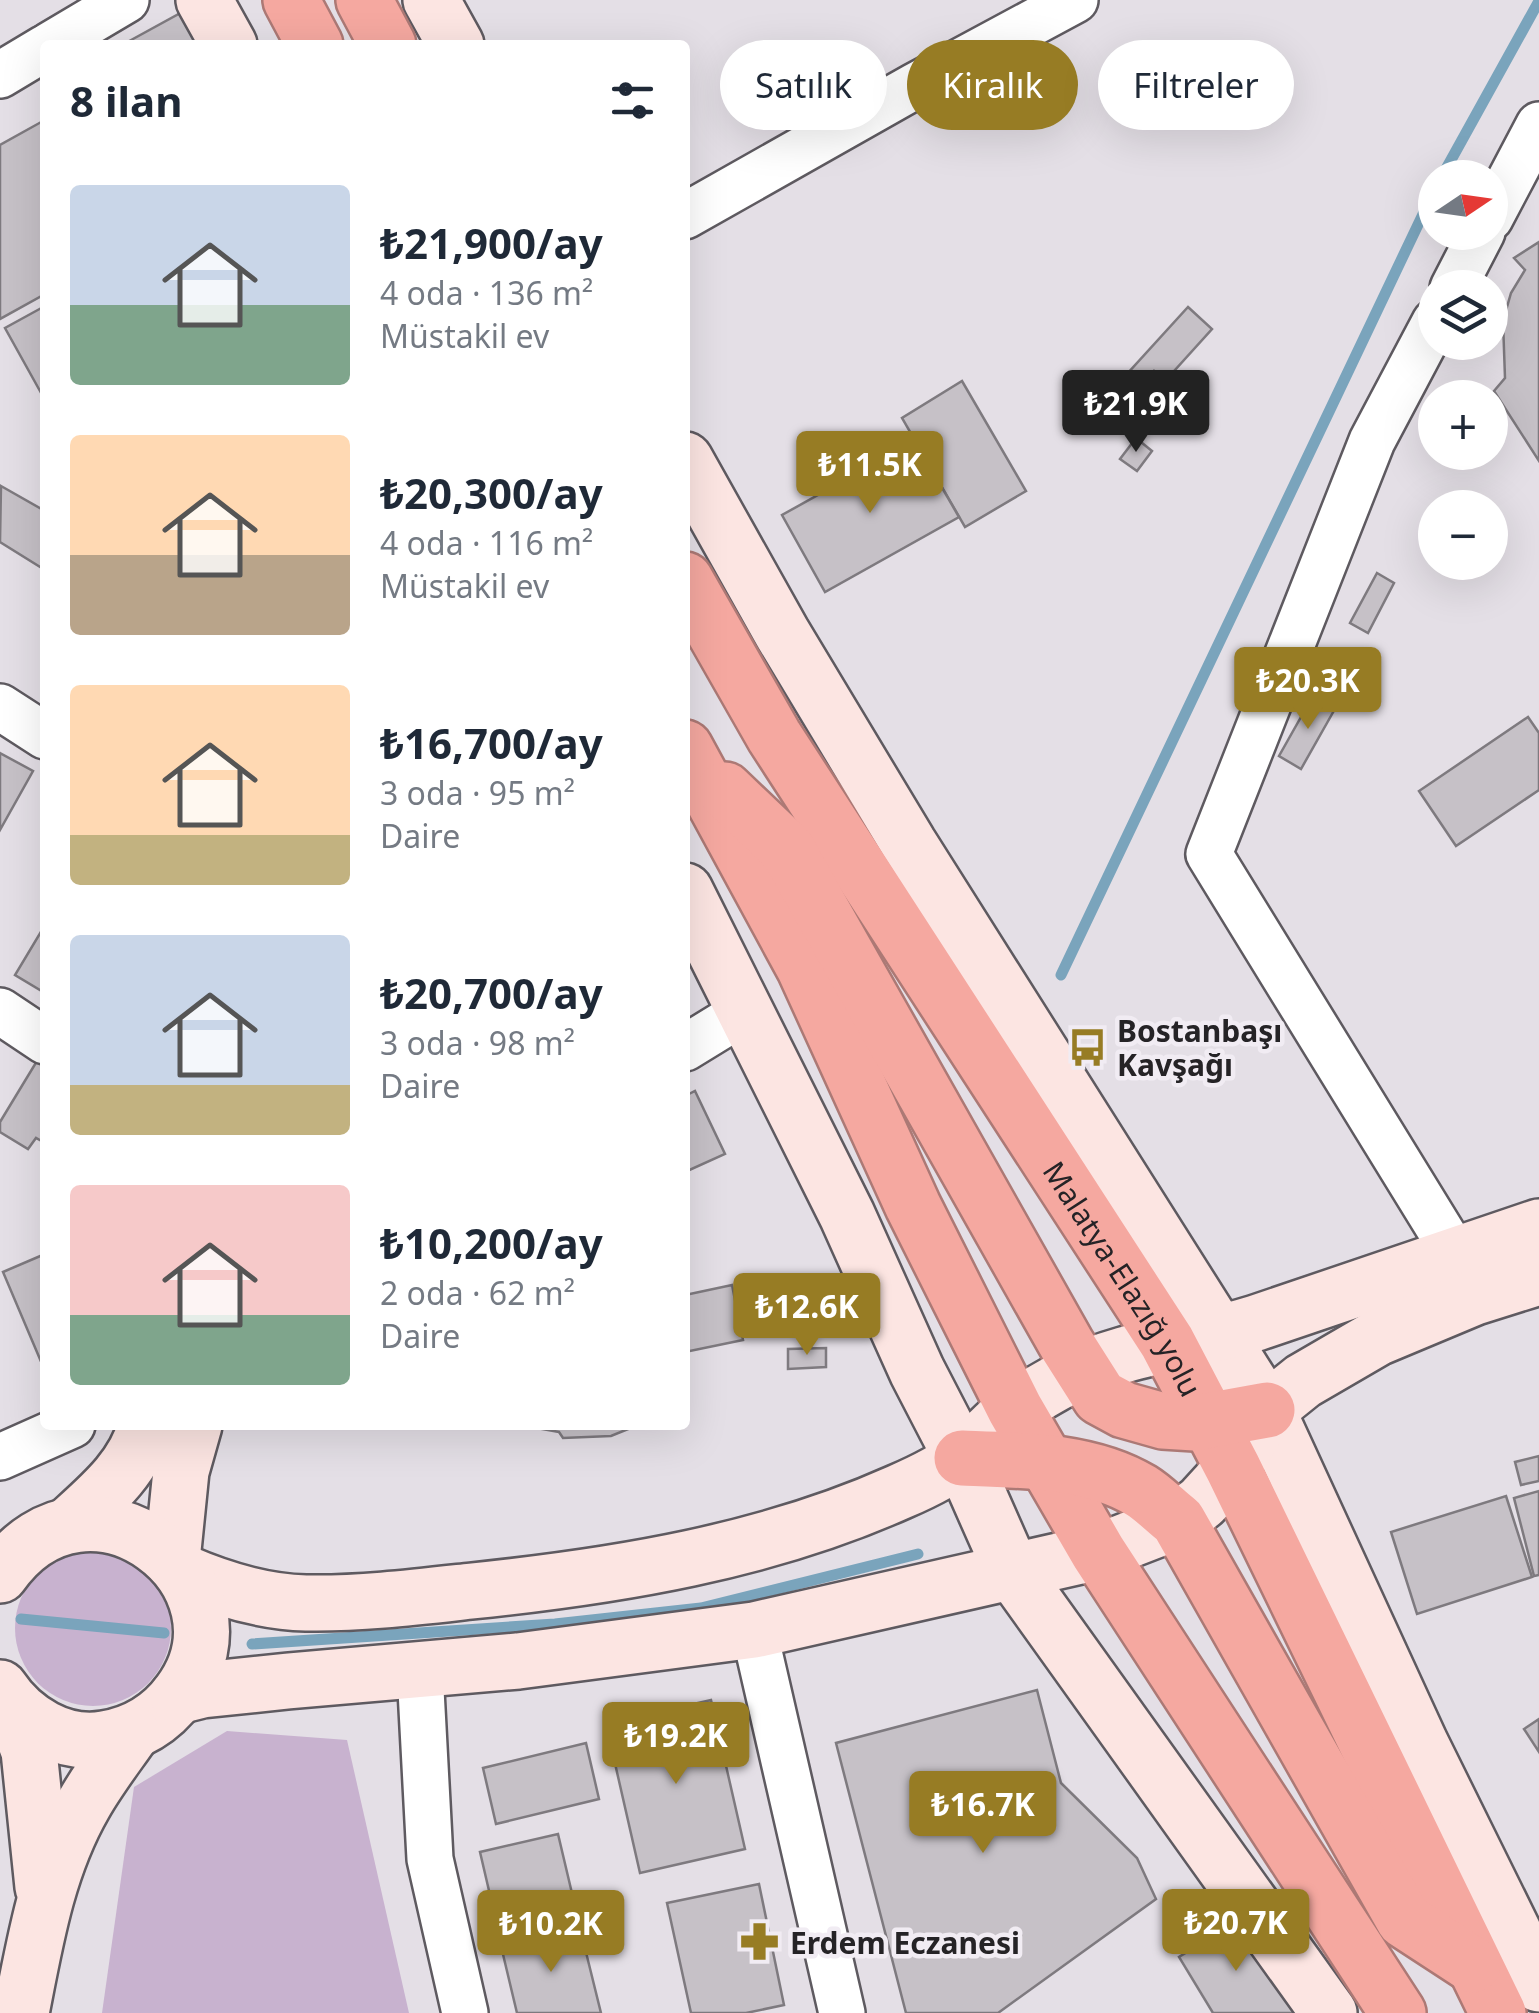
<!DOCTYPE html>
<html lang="tr">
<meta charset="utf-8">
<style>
:root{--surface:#fff;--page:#f2f2f3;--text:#1f2937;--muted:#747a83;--accent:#977c24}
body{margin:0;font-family:"Noto Sans",sans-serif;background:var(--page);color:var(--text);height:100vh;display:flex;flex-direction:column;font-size:38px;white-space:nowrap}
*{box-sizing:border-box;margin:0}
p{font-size:32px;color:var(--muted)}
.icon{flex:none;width:55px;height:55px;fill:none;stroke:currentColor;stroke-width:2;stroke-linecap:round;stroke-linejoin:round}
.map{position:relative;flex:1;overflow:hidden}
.sheet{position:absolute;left:40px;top:40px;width:650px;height:1390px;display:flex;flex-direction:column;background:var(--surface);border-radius:10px;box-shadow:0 10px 40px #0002}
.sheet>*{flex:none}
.banner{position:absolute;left:720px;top:40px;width:668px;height:90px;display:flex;gap:20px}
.needle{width:65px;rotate:77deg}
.controls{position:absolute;left:1418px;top:160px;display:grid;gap:20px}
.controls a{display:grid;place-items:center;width:90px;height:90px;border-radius:50%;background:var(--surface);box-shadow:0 10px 40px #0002;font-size:50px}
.price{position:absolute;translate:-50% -85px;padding:0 22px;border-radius:10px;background:var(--accent);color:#fff;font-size:32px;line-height:65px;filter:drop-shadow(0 2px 5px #0008)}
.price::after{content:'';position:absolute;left:50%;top:60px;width:30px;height:22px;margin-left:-15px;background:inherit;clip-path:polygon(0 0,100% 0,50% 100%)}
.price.active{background:#222;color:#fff}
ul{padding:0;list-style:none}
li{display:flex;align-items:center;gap:30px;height:250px;padding:0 30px}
li span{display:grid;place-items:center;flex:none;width:280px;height:200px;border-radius:10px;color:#555}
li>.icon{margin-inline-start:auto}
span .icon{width:120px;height:120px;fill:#fffc;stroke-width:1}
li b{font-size:42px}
h2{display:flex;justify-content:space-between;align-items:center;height:120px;padding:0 30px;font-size:42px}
.tag{padding:0 35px;border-radius:45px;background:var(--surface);box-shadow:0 10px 40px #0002;font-size:35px;line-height:90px}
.tag.active{background:var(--accent);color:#fff}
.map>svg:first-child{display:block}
</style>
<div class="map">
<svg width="1539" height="2013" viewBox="0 0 1539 2013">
<rect width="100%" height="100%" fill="#e4dfe6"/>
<g fill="#c8b2cf">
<circle cx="93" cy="1628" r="78"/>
<polygon points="227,1731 347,1740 409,2013 102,2013 134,1787"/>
</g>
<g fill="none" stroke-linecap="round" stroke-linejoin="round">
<g stroke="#7aa4bc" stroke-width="11">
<polyline points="1441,178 1539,1"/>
<polyline points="1061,975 1435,189"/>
<polyline points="21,1619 164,1633"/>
<polyline points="252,1644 555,1624 701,1608 918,1554"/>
</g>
</g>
<g fill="#c6c1c7" stroke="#7e7a7f" stroke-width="2.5">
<polygon points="186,10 205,45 122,45"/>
<polygon points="43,121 45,294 0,319 0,145"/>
<polygon points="1539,242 1539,461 1494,391 1505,378 1503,321 1511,293 1525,270 1514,258"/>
<polygon points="45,306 45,400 5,328"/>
<polygon points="1188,307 1212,329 1165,381 1154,371 1121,408 1107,396"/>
<polygon points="1154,371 1173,388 1147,417 1128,400"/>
<polygon points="962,381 1026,491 965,527 902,418"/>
<polygon points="1136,438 1152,451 1137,471 1120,459"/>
<polygon points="915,441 959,517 825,592 782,515"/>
<polygon points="1,486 45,511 45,570 0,542"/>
<polygon points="1377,573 1394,583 1368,633 1350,623"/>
<polygon points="1314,694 1336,707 1301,769 1279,756"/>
<polygon points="1528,717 1539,733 1539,790 1456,846 1419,791"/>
<polygon points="0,753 33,771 0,830"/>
<polygon points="45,925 45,993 15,975"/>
<polygon points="40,1056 45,1059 45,1143 36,1138 28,1149 0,1132 0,1122"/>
<polygon points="695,1091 725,1154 685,1172 685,1096"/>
<polygon points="45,1254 45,1371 3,1272"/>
<polygon points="732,1285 743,1340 685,1352 685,1295"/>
<polygon points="826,1348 826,1367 788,1369 788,1349"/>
<polygon points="535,1425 638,1425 611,1436 563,1438 559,1432 536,1428"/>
<polygon points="1539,1456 1539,1481 1521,1485 1515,1462"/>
<polygon points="1539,1491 1539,1575 1534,1576 1514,1498"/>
<polygon points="1506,1496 1532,1577 1417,1614 1391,1532"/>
<polygon points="1037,1690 1061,1783 1137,1858 1156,1899 998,2013 906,2013 836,1743"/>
<polygon points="711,1700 745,1849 640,1873 606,1724"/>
<polygon points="1539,1719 1539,1752 1524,1729"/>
<polygon points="586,1743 599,1799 496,1824 483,1768"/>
<polygon points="558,1834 575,1906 497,1925 480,1852"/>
<polygon points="759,1884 784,2005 746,2013 691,2013 667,1903"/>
<polygon points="1243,1918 1298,2013 1213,2013 1179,1957"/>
<polygon points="580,1928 601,2013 517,2013 501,1946"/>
</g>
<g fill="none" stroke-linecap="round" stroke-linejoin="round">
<defs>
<g id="street">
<polyline points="50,45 126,0"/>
<polyline points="0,75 45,48"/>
<polyline points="685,216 915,86 1075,0"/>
<polyline points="1490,218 1539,125"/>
<polyline points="1453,288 1482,232"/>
<polyline points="1435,322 1372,441 1209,854 1455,1254 1470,1286"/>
<polyline points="0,707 45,736"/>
<polyline points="0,1011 45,1041"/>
<polyline points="685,1048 747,1010"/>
<polyline points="0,1457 72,1425"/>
<polyline points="754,1630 842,2013"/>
<polyline points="420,1671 430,1859 465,2013"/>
</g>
<g id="secondary">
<polyline points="204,0 229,45"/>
<polyline points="431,0 456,45"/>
<polyline points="685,460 782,633 909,844 1267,1410 1420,1743 1539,1984"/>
<polyline points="685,891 847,1215 917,1371 962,1458 1011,1569 1329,2013"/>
<path d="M69,1525C101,1496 135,1468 146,1425"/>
<polyline points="172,1560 181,1471 194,1425"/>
<path d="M182,1572C221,1589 262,1602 306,1603C361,1604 418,1597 472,1591C617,1576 765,1552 899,1492C920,1483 947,1470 965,1455C982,1441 997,1422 1015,1409C1030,1397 1050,1387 1067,1377C1126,1346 1193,1343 1256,1323L1539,1227"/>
<path d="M0,1575C89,1448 262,1583 180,1693C161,1719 136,1734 104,1739C62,1746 22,1721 0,1688"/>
<polyline points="178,1696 202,1690 288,1681 518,1661 754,1630 1098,1552 1178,1521 1202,1502 1233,1468 1267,1410 1303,1381 1377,1338 1475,1297 1539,1277"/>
<polyline points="12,1706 29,1751 43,1887"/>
<path d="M21,2013C35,1941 47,1868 84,1804C98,1779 116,1756 132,1733"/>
</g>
<g id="highway">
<polyline points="291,0 315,45"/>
<polyline points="364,0 388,45"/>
<path id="s1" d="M685,580L774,736L1167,1342L1233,1468L1498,2013"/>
<polyline points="685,748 805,969 913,1206 1015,1409 1098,1552 1398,2013"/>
<polyline points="725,790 787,849 1067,1345 1100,1397 1124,1410 1163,1421 1195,1423 1267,1410"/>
<path d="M962,1458C1019,1460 1090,1460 1141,1491C1154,1499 1166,1512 1178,1521L1404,1920L1473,1965"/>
</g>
</defs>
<use href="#street" stroke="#5e5a60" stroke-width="50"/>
<use href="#secondary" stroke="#5e5a60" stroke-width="60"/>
<use href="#highway" stroke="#ac7975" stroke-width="60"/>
<use href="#street" stroke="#fff" stroke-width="45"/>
<use href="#secondary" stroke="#fce5e2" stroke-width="55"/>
<use href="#highway" stroke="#f5a8a0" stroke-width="55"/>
</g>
<defs>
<symbol id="bus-bare" viewBox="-9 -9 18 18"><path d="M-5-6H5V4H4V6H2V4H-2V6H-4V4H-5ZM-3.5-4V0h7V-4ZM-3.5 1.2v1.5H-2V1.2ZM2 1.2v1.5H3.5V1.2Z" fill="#977c24" stroke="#f1ecf3" stroke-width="2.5" paint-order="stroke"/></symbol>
<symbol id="pharmacy-bare" viewBox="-9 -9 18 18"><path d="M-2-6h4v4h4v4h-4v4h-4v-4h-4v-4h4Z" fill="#977c24" stroke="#f1ecf3" stroke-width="2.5" paint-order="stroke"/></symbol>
</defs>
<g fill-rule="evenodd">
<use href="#bus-bare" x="1060" y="1020" width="55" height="55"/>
<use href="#pharmacy-bare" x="732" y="1914" width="55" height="55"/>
</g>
<g text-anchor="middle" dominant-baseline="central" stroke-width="9" stroke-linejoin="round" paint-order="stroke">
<g font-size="30" font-weight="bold" fill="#252326" stroke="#f1ecf3" text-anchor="start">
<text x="1117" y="1030">Bostanbaşı<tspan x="1117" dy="34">Kavşağı</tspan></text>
<text x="790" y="1942">Erdem Eczanesi</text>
</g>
<g font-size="30" fill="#252326" stroke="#f1ecf3">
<text stroke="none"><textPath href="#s1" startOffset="825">Malatya-Elazığ yolu</textPath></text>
</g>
</g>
</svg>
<div class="controls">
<a><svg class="needle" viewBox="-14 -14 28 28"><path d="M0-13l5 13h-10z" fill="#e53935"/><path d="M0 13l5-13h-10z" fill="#747a83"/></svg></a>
<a><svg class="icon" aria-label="layers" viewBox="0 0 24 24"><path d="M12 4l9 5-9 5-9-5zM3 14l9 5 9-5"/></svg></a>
<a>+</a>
<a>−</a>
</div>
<b class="price active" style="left:1136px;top:455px">₺21.9K</b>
<b class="price" style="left:870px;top:516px">₺11.5K</b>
<b class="price" style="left:1308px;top:732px">₺20.3K</b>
<b class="price" style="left:807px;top:1358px">₺12.6K</b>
<b class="price" style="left:676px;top:1787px">₺19.2K</b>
<b class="price" style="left:983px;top:1856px">₺16.7K</b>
<b class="price" style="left:1236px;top:1974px">₺20.7K</b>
<b class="price" style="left:551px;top:1975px">₺10.2K</b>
<div class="banner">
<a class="tag">Satılık</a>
<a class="tag active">Kiralık</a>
<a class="tag">Filtreler</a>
</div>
<section class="sheet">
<h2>8 ilan<svg class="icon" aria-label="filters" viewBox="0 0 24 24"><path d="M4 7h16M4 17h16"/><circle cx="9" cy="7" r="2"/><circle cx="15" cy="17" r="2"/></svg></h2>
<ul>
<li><span style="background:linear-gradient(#c9d6e8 60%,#7fa58c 0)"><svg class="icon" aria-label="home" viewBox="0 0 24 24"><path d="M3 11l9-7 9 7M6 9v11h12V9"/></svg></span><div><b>₺21,900/ay</b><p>4 oda · 136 m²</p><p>Müstakil ev</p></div></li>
<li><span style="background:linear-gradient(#ffd9b3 60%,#b9a48a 0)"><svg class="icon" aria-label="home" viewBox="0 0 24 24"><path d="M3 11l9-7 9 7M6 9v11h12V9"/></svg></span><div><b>₺20,300/ay</b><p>4 oda · 116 m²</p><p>Müstakil ev</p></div></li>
<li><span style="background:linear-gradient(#ffd9b3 75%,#c2b280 0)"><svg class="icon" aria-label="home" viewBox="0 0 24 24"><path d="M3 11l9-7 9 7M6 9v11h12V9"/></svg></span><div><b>₺16,700/ay</b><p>3 oda · 95 m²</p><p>Daire</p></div></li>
<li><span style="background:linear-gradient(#c9d6e8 75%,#c2b280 0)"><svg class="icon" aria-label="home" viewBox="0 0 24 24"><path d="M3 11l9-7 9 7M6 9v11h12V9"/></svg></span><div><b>₺20,700/ay</b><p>3 oda · 98 m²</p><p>Daire</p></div></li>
<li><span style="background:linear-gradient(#f6c9c9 65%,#7fa58c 0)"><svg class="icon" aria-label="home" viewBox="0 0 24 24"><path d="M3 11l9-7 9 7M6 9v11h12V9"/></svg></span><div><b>₺10,200/ay</b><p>2 oda · 62 m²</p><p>Daire</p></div></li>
</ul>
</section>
</div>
